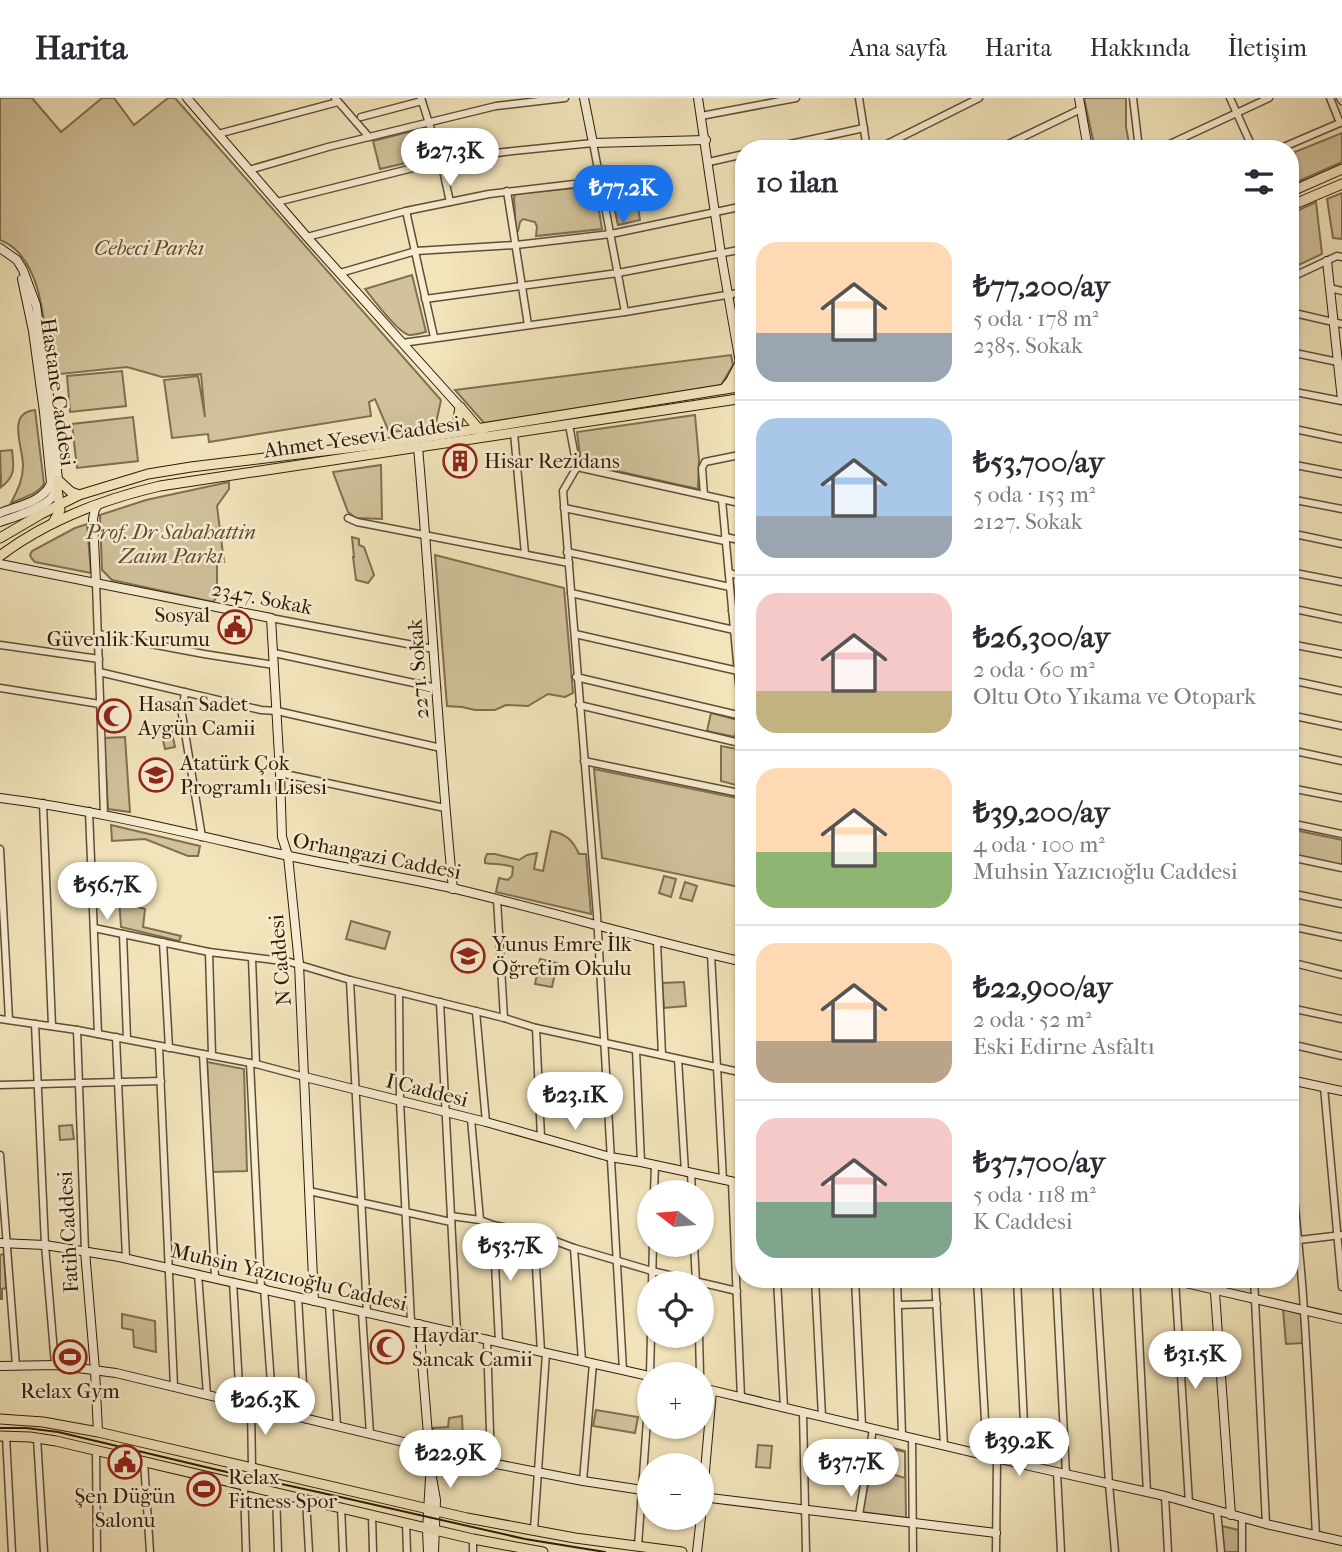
<!DOCTYPE html>
<html lang="tr">
<meta charset="utf-8">
<style>
:root{--surface:#fff;--page:#f2f2f3;--text:#2b2b33;--muted:#7c7c81;--line:#e1e1e2;--accent:#1a73e8}
body{margin:0;font-family:"IM FELL French Canon",serif;background:var(--page);color:var(--text);height:100vh;display:flex;flex-direction:column;font-size:26px;white-space:nowrap}
*{box-sizing:border-box;margin:0}
p{font-size:23px;color:var(--muted)}
.icon{flex:none;width:38px;height:38px;fill:none;stroke:currentColor;stroke-width:2;stroke-linecap:round;stroke-linejoin:round}
.map{position:relative;flex:1;overflow:hidden}
.details{position:absolute;left:735px;top:42px;width:564px;height:1148px;display:flex;flex-direction:column;background:var(--surface);border-radius:28px;box-shadow:0 2px 5px #0004}
.details>*{flex:none}
.needle{width:46px;rotate:286deg}
.controls{position:absolute;left:637px;top:1082px;display:grid;gap:14px}
.controls a{display:grid;place-items:center;width:77px;height:77px;border-radius:50%;background:var(--surface);box-shadow:0 2px 5px #0004;font-size:35px}
.price{position:absolute;translate:-50% -60px;padding:0 16px;border-radius:24px;background:#fff;color:#222;font-size:23px;line-height:46px;filter:drop-shadow(0 2px 4px #0008)}
.price::after{content:'';position:absolute;left:50%;top:42px;width:21px;height:16px;margin-left:-10px;background:inherit;clip-path:polygon(0 0,100% 0,50% 100%)}
.price.active{background:var(--accent);color:#fff}
ul{padding:0;list-style:none}
li{display:flex;align-items:center;gap:21px;height:175px;padding:0 21px}
li+li{border-top:2px solid var(--line)}
li span{display:grid;place-items:center;flex:none;width:196px;height:140px;border-radius:21px;color:#555}
li>.icon{margin-inline-start:auto}
span .icon{width:84px;height:84px;fill:#fffc;stroke-width:1}
li b{font-size:30px}
h2{display:flex;justify-content:space-between;align-items:center;height:84px;padding:0 21px;font-size:30px}
header{display:flex;align-items:center;gap:42px;box-sizing:border-box;height:98px;padding:0 35px;background:var(--surface);border-bottom:2px solid var(--line)}
header strong{font-size:33px}
nav{display:flex;gap:38px;margin-inline-start:auto;font-size:24px}
.map>svg:first-child{display:block}
</style>
<header>
<strong>Harita</strong>
<nav><a>Ana sayfa</a><a>Harita</a><a>Hakkında</a><a>İletişim</a></nav>
</header>
<div class="map">
<svg width="1342" height="1454" viewBox="0 0 1342 1454">
<rect width="100%" height="100%" fill="#f2e4bb"/>
<filter id="stains"><feTurbulence type="fractalNoise" baseFrequency=".00286" numOctaves="4"/><feColorMatrix values="0 0 0 0 .2 0 0 0 0 .09 0 0 0 0 .02 0 0 0 .5 -.17"/></filter>
<radialGradient id="worn" r=".72"><stop offset=".6" stop-color="#630" stop-opacity="0"/><stop offset="1" stop-color="#630" stop-opacity=".3"/></radialGradient>
<g fill="#d1c29c" stroke="#806f50" stroke-width="2" fill-rule="evenodd">
<path d="M0,0H32L61,34L102,0H114L134,27L168,0H175L441,302L435,330L389,334L375,301L369,304L371,318L209,344L208,336L172,340L164,282L198,278L205,319L201,276L162,279L127,269L50,277C45,236 45,159 0,142Z"/>
<polygon points="1084,0 1126,0 1126,29 1130,51 1095,51"/>
<polygon points="424,30 431,59 380,71 373,43"/>
<polygon points="1342,35 1342,64 1290,87 1290,56"/>
<polygon points="595,88 602,131 536,138 537,129 535,124 523,121 520,124 518,133 516,133 514,100 515,96"/>
<polygon points="1342,95 1342,141 1333,140 1327,101"/>
<polygon points="1316,104 1322,156 1290,171 1290,116"/>
<polygon points="638,109 640,122 618,127 615,113"/>
<path d="M412,177L426,234C421,235 414,237 409,237C399,236 372,200 365,191Z"/>
<polygon points="731,257 733,267 721,287 484,325 455,292"/>
<polygon points="122,273 126,308 70,314 67,278"/>
<path d="M35,312L44,386C38,396 22,400 11,405C17,393 23,382 23,368C23,348 6,315 35,312Z"/>
<polygon points="695,317 699,362 698,391 581,365 577,334"/>
<polygon points="133,319 138,363 77,370 72,326"/>
<path d="M12,352C14,370 16,378 0,390L1,384L0,353Z"/>
<polygon points="381,367 382,421 356,420 348,414 333,374"/>
<polygon points="229,384 229,391 217,408 224,464 217,465 217,499 213,504 112,482 102,472 100,417 146,402"/>
<polygon points="87,426 91,475 35,464 32,461 30,457 32,453 75,430"/>
<polygon points="352,439 359,441 359,447 364,449 374,477 368,485 356,482 353,459 354,459"/>
<polygon points="435,457 564,490 573,595 565,599 548,596 528,608 506,607 495,612 475,612 462,609 447,608"/>
<polygon points="711,615 738,622 735,639 707,633"/>
<polygon points="171,630 175,649 165,651 161,632"/>
<polygon points="125,639 130,714 108,711 104,640"/>
<polygon points="721,648 737,651 736,687 721,683"/>
<polygon points="594,671 742,701 744,728 744,790 602,760"/>
<polygon points="111,727 200,748 198,758 188,758 145,741 112,743"/>
<polygon points="1290,731 1342,742 1342,767 1290,756"/>
<path d="M551,733C567,736 573,743 579,756H586L591,816L496,794L499,780L508,782L512,778L513,769C501,765 496,767 485,765V761L487,756H495L519,762L527,757L537,755L534,771L543,773Z"/>
<polygon points="664,778 676,781 671,799 659,795"/>
<polygon points="685,784 697,788 692,803 680,800"/>
<polygon points="119,799 135,800 134,808 145,811 143,829 181,838 179,843 121,829"/>
<polygon points="351,823 390,834 385,851 346,841"/>
<polygon points="540,861 557,865 552,889 535,886"/>
<polygon points="684,884 686,908 664,910 662,885"/>
<polygon points="207,964 244,971 247,1073 212,1074"/>
<polygon points="72,1027 74,1041 60,1042 59,1028"/>
<polygon points="4,1156 6,1190 2,1191 2,1201 0,1201 0,1157"/>
<polygon points="1283,1211 1301,1216 1303,1245 1286,1246"/>
<polygon points="122,1216 155,1223 156,1254 134,1249 133,1232 122,1230"/>
<polygon points="596,1312 638,1319 635,1335 593,1328"/>
<polygon points="462,1318 463,1344 453,1344 451,1349 435,1348 433,1330 448,1329 449,1320"/>
<path d="M877,1346L905,1353L906,1420L862,1414ZM877,1347L905,1354V1380L888,1375V1361L874,1357Z"/>
<polygon points="758,1347 772,1348 770,1370 756,1369"/>
<polygon points="1222,1428 1239,1432 1240,1454 1224,1454"/>
</g>
<g fill="none" stroke-linecap="round" stroke-linejoin="round">
<defs>
<g id="street">
<polyline points="335,0 369,39"/>
<polyline points="421,0 441,63 450,104"/>
<polyline points="859,0 867,51"/>
<polyline points="1133,0 1139,51"/>
<polyline points="1230,0 1253,51"/>
<polyline points="1330,0 1340,25"/>
<polyline points="1340,0 1342,3"/>
<polyline points="701,18 796,0"/>
<polyline points="361,19 422,3"/>
<polyline points="218,36 338,4"/>
<polyline points="767,51 864,30"/>
<polyline points="877,51 979,0"/>
<polyline points="998,51 1081,11"/>
<polyline points="1159,51 1269,0"/>
<polyline points="1279,51 1342,24"/>
<polyline points="709,64 744,56"/>
<polyline points="249,72 328,49 496,8 565,0"/>
<polyline points="507,93 528,227"/>
<polyline points="277,104 441,63 504,54 593,45 625,214"/>
<polyline points="406,113 434,239"/>
<polyline points="307,139 406,113 489,96 600,83"/>
<polyline points="340,175 416,153 516,147 611,136 744,108"/>
<polyline points="1290,180 1337,158 1342,159"/>
<polyline points="1330,190 1342,193"/>
<polyline points="425,201 618,175 744,151"/>
<polyline points="1290,214 1342,226"/>
<polyline points="402,245 625,214 744,194"/>
<polyline points="1290,254 1338,264"/>
<polyline points="1290,293 1342,303"/>
<polyline points="569,327 577,369 563,393 597,817 623,1272"/>
<polyline points="1290,330 1342,341"/>
<polyline points="514,335 525,456"/>
<polyline points="1290,366 1342,376"/>
<polyline points="577,369 744,406"/>
<polyline points="704,397 702,370 705,364 744,356"/>
<polyline points="1290,401 1342,411"/>
<polyline points="722,402 744,639"/>
<polyline points="564,410 725,443"/>
<polyline points="348,420 357,424 569,465"/>
<polyline points="1290,435 1342,446"/>
<polyline points="725,439 744,443"/>
<polyline points="567,454 730,489"/>
<polyline points="1290,474 1342,484"/>
<polyline points="729,475 744,479"/>
<polyline points="96,485 104,717"/>
<polyline points="571,495 734,532"/>
<polyline points="1290,510 1342,521"/>
<polyline points="732,513 744,515"/>
<polyline points="271,520 434,551"/>
<polyline points="98,536 204,556 274,567"/>
<polyline points="575,536 738,573"/>
<polyline points="1290,546 1342,556"/>
<polyline points="0,547 99,561"/>
<polyline points="274,555 437,590"/>
<polyline points="99,574 261,612 277,613 441,650"/>
<polyline points="576,579 742,618"/>
<polyline points="1290,582 1342,593"/>
<polyline points="0,590 100,606"/>
<polyline points="185,594 182,616 202,739"/>
<polyline points="579,607 744,646"/>
<polyline points="1290,617 1342,628"/>
<polyline points="1290,652 1342,663"/>
<polyline points="584,663 744,696"/>
<polyline points="280,675 445,710"/>
<polyline points="1290,690 1342,700"/>
<polyline points="43,705 52,928"/>
<polyline points="89,713 98,936"/>
<polyline points="1290,725 1342,736"/>
<polyline points="0,751 9,922"/>
<polyline points="1290,759 1342,770"/>
<polyline points="1290,795 1342,806"/>
<polyline points="497,801 504,920"/>
<polyline points="1290,828 1342,839"/>
<polyline points="94,830 209,854 290,864 350,882 504,920 536,930 744,975"/>
<polyline points="123,836 127,941"/>
<polyline points="163,844 169,950"/>
<polyline points="657,844 662,957"/>
<polyline points="209,854 212,957"/>
<polyline points="711,856 723,1082"/>
<polyline points="252,860 256,966"/>
<polyline points="1290,864 1342,877"/>
<polyline points="350,882 367,1215"/>
<polyline points="399,894 400,1003 411,1224"/>
<polyline points="440,904 457,1235"/>
<polyline points="1290,910 1342,921"/>
<polyline points="476,913 486,1024"/>
<polyline points="0,921 77,932 256,966 305,979"/>
<polyline points="35,926 45,1147 55,1267"/>
<polyline points="536,930 541,1040"/>
<polyline points="77,932 85,1153"/>
<polyline points="116,939 126,1160"/>
<polyline points="1290,946 1342,958"/>
<polyline points="159,949 174,1289"/>
<polyline points="636,952 641,1064"/>
<polyline points="203,956 215,1179"/>
<polyline points="678,961 685,1074"/>
<polyline points="250,965 261,1190"/>
<polyline points="0,987 161,983"/>
<polyline points="1324,989 1342,1189"/>
<polyline points="471,1021 480,1122"/>
<path d="M1290,1048C1293,1103 1301,1158 1304,1213C1309,1288 1312,1363 1316,1437"/>
<polyline points="0,1057 16,1268"/>
<polyline points="691,1075 692,1094"/>
<polyline points="732,1084 741,1300"/>
<polyline points="309,1093 451,1124"/>
<polyline points="654,1094 655,1067"/>
<polyline points="451,1118 480,1122 493,1127 534,1135 574,1150 652,1173 737,1193"/>
<polyline points="493,1127 499,1244"/>
<polyline points="534,1135 541,1254"/>
<polyline points="1299,1142 1342,1137"/>
<polyline points="694,1146 696,1185"/>
<polyline points="574,1150 582,1263"/>
<polyline points="198,1176 207,1297"/>
<polyline points="777,1181 784,1310"/>
<polyline points="815,1181 822,1319"/>
<polyline points="855,1181 862,1328"/>
<polyline points="897,1181 902,1337"/>
<polyline points="935,1181 944,1348"/>
<polyline points="977,1181 987,1358"/>
<polyline points="1017,1181 1026,1367"/>
<polyline points="1056,1181 1066,1376"/>
<polyline points="1096,1181 1109,1386 1115,1454"/>
<polyline points="1136,1181 1147,1394"/>
<polyline points="1175,1181 1189,1405"/>
<polyline points="1254,1181 1266,1426"/>
<polyline points="233,1184 240,1305"/>
<polyline points="652,1185 653,1146"/>
<polyline points="264,1190 273,1313"/>
<polyline points="298,1199 305,1321"/>
<polyline points="329,1206 337,1328"/>
<polyline points="898,1207 937,1206"/>
<polyline points="362,1214 370,1336"/>
<polyline points="699,1237 700,1276"/>
<polyline points="487,1241 491,1365"/>
<polyline points="650,1276 651,1237"/>
<polyline points="251,1308 252,1370"/>
<polyline points="803,1314 806,1454"/>
<polyline points="6,1338 12,1454"/>
<polyline points="37,1340 44,1454"/>
<polyline points="912,1340 913,1454"/>
<polyline points="96,1352 97,1454"/>
<polyline points="144,1364 150,1454"/>
<polyline points="1057,1374 1061,1454"/>
<polyline points="583,1383 593,1265"/>
<polyline points="244,1387 246,1454"/>
<polyline points="276,1394 278,1454"/>
<polyline points="1165,1398 1168,1454"/>
<polyline points="306,1401 309,1454"/>
<polyline points="341,1409 343,1454"/>
<polyline points="1217,1413 1221,1454"/>
<polyline points="372,1417 373,1454"/>
<polyline points="859,1417 873,1331"/>
<polyline points="1242,1420 1242,1454"/>
<polyline points="406,1425 407,1454"/>
<polyline points="534,1432 546,1255"/>
<polyline points="473,1441 473,1454"/>
<polyline points="638,1448 649,1294"/>
<polyline points="996,1454 997,1360"/>
</g>
<g id="secondary">
<polyline points="187,0 307,139 460,309"/>
<polyline points="584,0 593,45 706,42"/>
<polyline points="698,0 721,156 740,265"/>
<polyline points="1079,0 1088,51"/>
<path d="M0,150L17,162L23,172L36,207L51,312L58,382C57,388 56,394 52,399C44,410 14,419 0,424"/>
<polyline points="1327,163 1342,302"/>
<path d="M418,349C431,496 438,644 453,791"/>
<path d="M0,415C17,408 44,404 51,385L44,314L33,233L22,181"/>
<polyline points="0,466 271,520 280,675 282,739 288,758 299,866 314,1203"/>
<polyline points="96,485 93,421 95,411 98,407"/>
<path d="M0,700C95,712 187,735 280,756C338,769 398,778 456,791C552,814 647,842 744,864"/>
<polyline points="305,979 486,1024 610,1059 641,1064 744,1086"/>
<polyline points="1290,982 1342,993"/>
<polyline points="0,1145 45,1147 119,1159 649,1278"/>
<polyline points="85,1153 95,1272 98,1334"/>
<polyline points="1168,1181 1342,1221"/>
<polyline points="1214,1181 1231,1417"/>
<polyline points="419,1226 431,1374 436,1402 434,1454"/>
<polyline points="0,1268 55,1267 116,1275 491,1365 583,1383 649,1393"/>
<polyline points="702,1290 1034,1369 1165,1398 1266,1426 1342,1443"/>
<polyline points="702,1399 996,1435"/>
<polyline points="702,1407 712,1293"/>
<polyline points="428,1454 427,1432 430,1380"/>
<polyline points="697,1454 701,1419"/>
</g>
<g id="primary">
<polyline points="1290,94 1342,71"/>
<polyline points="1290,108 1342,86"/>
<polyline points="724,291 730,284 740,265"/>
<polyline points="460,309 482,335"/>
<polyline points="450,335 457,328 460,309"/>
<polyline points="58,382 71,394 79,397"/>
<polyline points="53,425 60,412 57,390"/>
<polyline points="0,440 41,416 79,397 148,376 191,369 389,345 744,288"/>
<path d="M0,458C46,423 104,401 160,388L744,300"/>
<polyline points="0,1321 43,1324 98,1334 467,1420 575,1440 682,1454"/>
<polyline points="0,1338 30,1339 56,1343 473,1441 543,1454"/>
</g>
</defs>
<use href="#street" stroke="#5f4e32" stroke-width="9"/>
<use href="#secondary" stroke="#2e1c04" stroke-width="10"/>
<use href="#primary" stroke="#2e1c04" stroke-width="11"/>
<use href="#street" stroke="#f7edd3" stroke-width="6"/>
<use href="#secondary" stroke="#f7edd3" stroke-width="8"/>
<use href="#primary" stroke="#f2e4bb" stroke-width="9"/>
<polyline stroke="#2e1c04" stroke-width="2" points="0,1330 26,1330 58,1334 218,1372 327,1396 525,1441 605,1454"/>
</g>
<defs>
<symbol id="building-ring" viewBox="-11 -11 22 22"><circle r="9.5" fill="#f7edd3" stroke="#8f2418" stroke-width="1.5"/><path d="M-4-6H4V6H1V3H-1V6H-4ZM-2.5-4.3h1.7v1.8h-1.7ZM.8-4.3h1.7v1.8H.8ZM-2.5-1h1.7V.8h-1.7ZM.8-1h1.7V.8H.8Z" fill="#8f2418"/></symbol>
<symbol id="civic-ring" viewBox="-11 -11 22 22"><circle r="9.5" fill="#f7edd3" stroke="#8f2418" stroke-width="1.5"/><path d="M-.6-6.5H3V-4.5H.6V-3L4-1V1h2V6H-6V1h2V-1L-.6-3ZM-1.2 2.5V6h2.4V2.5Z" fill="#8f2418"/></symbol>
<symbol id="mosque-ring" viewBox="-11 -11 22 22"><circle r="9.5" fill="#f7edd3" stroke="#8f2418" stroke-width="1.5"/><path d="M3.5-4.9A6 6 0 1 0 3.5 4.9A5 5 0 1 1 3.5-4.9Z" fill="#8f2418"/></symbol>
<symbol id="school-ring" viewBox="-11 -11 22 22"><circle r="9.5" fill="#f7edd3" stroke="#8f2418" stroke-width="1.5"/><path d="M0-5L7-2L0 1L-7-2ZM-4 1L0 2.5L4 1V4Q0 6-4 4Z" fill="#8f2418"/></symbol>
<symbol id="stadium-ring" viewBox="-11 -11 22 22"><circle r="9.5" fill="#f7edd3" stroke="#8f2418" stroke-width="1.5"/><path d="M0-5a6.5 5 0 1 0 0 10a6.5 5 0 1 0 0-10ZM-3.5-1.8h7v3.6h-7Z" fill="#8f2418"/></symbol>
</defs>
<g fill-rule="evenodd">
<use href="#building-ring" x="441" y="344" width="38" height="38"/>
<use href="#civic-ring" x="216" y="510" width="38" height="38"/>
<use href="#mosque-ring" x="95" y="599" width="38" height="38"/>
<use href="#school-ring" x="137" y="658" width="38" height="38"/>
<use href="#school-ring" x="449" y="839" width="38" height="38"/>
<use href="#mosque-ring" x="368" y="1230" width="38" height="38"/>
<use href="#stadium-ring" x="51" y="1240" width="38" height="38"/>
<use href="#civic-ring" x="106" y="1345" width="38" height="38"/>
<use href="#stadium-ring" x="185" y="1372" width="38" height="38"/>
</g>
<g text-anchor="middle" dominant-baseline="central" stroke-width="5" stroke-linejoin="round" paint-order="stroke">
<g font-size="21" font-style="italic" fill="#5f4e32" stroke="#f7edd3">
<text x="149" y="150">Cebeci Parkı</text>
<text x="171" y="434">Prof. Dr Sabahattin<tspan x="171" dy="24">Zaim Parkı</tspan></text>
</g>
<g font-size="21" fill="#2e1c04" stroke="#f7edd3">
<text transform="translate(58 294) rotate(82)">Hastane Caddesi</text>
<text transform="translate(362 339) rotate(-8)">Ahmet Yesevi Caddesi</text>
<text transform="translate(262 500) rotate(11)">2347. Sokak</text>
<text transform="translate(418 571) rotate(-94)">2271. Sokak</text>
<text transform="translate(377 758) rotate(11)">Orhangazi Caddesi</text>
<text transform="translate(280 862) rotate(-95)">N Caddesi</text>
<text transform="translate(427 992) rotate(14)">I Caddesi</text>
<text transform="translate(68 1134) rotate(-93)">Fatih Caddesi</text>
<text transform="translate(289 1179) rotate(13)">Muhsin Yazıcıoğlu Caddesi</text>
</g>
<g font-size="21" fill="#2e1c04" stroke="#f7edd3" text-anchor="start">
<text x="484" y="363">Hisar Rezidans</text>
<text x="210" y="517" text-anchor="end">Sosyal<tspan x="210" dy="24">Güvenlik Kurumu</tspan></text>
<text x="138" y="606">Hasan Sadet<tspan x="138" dy="24">Aygün Camii</tspan></text>
<text x="180" y="665">Atatürk Çok<tspan x="180" dy="24">Programlı Lisesi</tspan></text>
<text x="492" y="846">Yunus Emre İlk<tspan x="492" dy="24">Öğretim Okulu</tspan></text>
<text x="412" y="1237">Haydar<tspan x="412" dy="24">Sancak Camii</tspan></text>
<text x="70" y="1293" text-anchor="middle">Relax Gym</text>
<text x="228" y="1379">Relax<tspan x="228" dy="24">Fitness Spor</tspan></text>
<text x="125" y="1398" text-anchor="middle">Şen Düğün<tspan x="125" dy="24">Salonu</tspan></text>
</g>
</g>
<rect width="100%" height="100%" filter="url(#stains)"/>
<rect width="100%" height="100%" fill="url(#worn)"/>
</svg>
<div class="controls">
<a><svg class="needle" viewBox="-14 -14 28 28"><path d="M0-13l5 13h-10z" fill="#e53935"/><path d="M0 13l5-13h-10z" fill="#7c7c81"/></svg></a>
<a><svg class="icon" aria-label="locate" viewBox="0 0 24 24"><circle cx="12" cy="12" r="6"/><path d="M12 2v4M12 18v4M2 12h4M18 12h4"/></svg></a>
<a>+</a>
<a>−</a>
</div>
<b class="price" style="left:450px;top:90px">₺27.3K</b>
<b class="price active" style="left:623px;top:127px">₺77.2K</b>
<b class="price" style="left:107px;top:824px">₺56.7K</b>
<b class="price" style="left:575px;top:1034px">₺23.1K</b>
<b class="price" style="left:510px;top:1185px">₺53.7K</b>
<b class="price" style="left:1195px;top:1293px">₺31.5K</b>
<b class="price" style="left:265px;top:1339px">₺26.3K</b>
<b class="price" style="left:1019px;top:1380px">₺39.2K</b>
<b class="price" style="left:450px;top:1392px">₺22.9K</b>
<b class="price" style="left:851px;top:1401px">₺37.7K</b>
<section class="details">
<h2>10 ilan<svg class="icon" aria-label="filters" viewBox="0 0 24 24"><path d="M4 7h16M4 17h16"/><circle cx="9" cy="7" r="2"/><circle cx="15" cy="17" r="2"/></svg></h2>
<ul>
<li><span style="background:linear-gradient(#ffd9b3 65%,#9aa5b1 0)"><svg class="icon" aria-label="home" viewBox="0 0 24 24"><path d="M3 11l9-7 9 7M6 9v11h12V9"/></svg></span><div><b>₺77,200/ay</b><p>5 oda · 178 m²</p><p>2385. Sokak</p></div></li>
<li><span style="background:linear-gradient(#a9c7e8 70%,#9aa5b1 0)"><svg class="icon" aria-label="home" viewBox="0 0 24 24"><path d="M3 11l9-7 9 7M6 9v11h12V9"/></svg></span><div><b>₺53,700/ay</b><p>5 oda · 153 m²</p><p>2127. Sokak</p></div></li>
<li><span style="background:linear-gradient(#f6c9c9 70%,#c2b280 0)"><svg class="icon" aria-label="home" viewBox="0 0 24 24"><path d="M3 11l9-7 9 7M6 9v11h12V9"/></svg></span><div><b>₺26,300/ay</b><p>2 oda · 60 m²</p><p>Oltu Oto Yıkama ve Otopark</p></div></li>
<li><span style="background:linear-gradient(#ffd9b3 60%,#8fb573 0)"><svg class="icon" aria-label="home" viewBox="0 0 24 24"><path d="M3 11l9-7 9 7M6 9v11h12V9"/></svg></span><div><b>₺39,200/ay</b><p>4 oda · 100 m²</p><p>Muhsin Yazıcıoğlu Caddesi</p></div></li>
<li><span style="background:linear-gradient(#ffd9b3 70%,#b9a48a 0)"><svg class="icon" aria-label="home" viewBox="0 0 24 24"><path d="M3 11l9-7 9 7M6 9v11h12V9"/></svg></span><div><b>₺22,900/ay</b><p>2 oda · 52 m²</p><p>Eski Edirne Asfaltı</p></div></li>
<li><span style="background:linear-gradient(#f6c9c9 60%,#7fa58c 0)"><svg class="icon" aria-label="home" viewBox="0 0 24 24"><path d="M3 11l9-7 9 7M6 9v11h12V9"/></svg></span><div><b>₺37,700/ay</b><p>5 oda · 118 m²</p><p>K Caddesi</p></div></li>
</ul>
</section>
</div>
